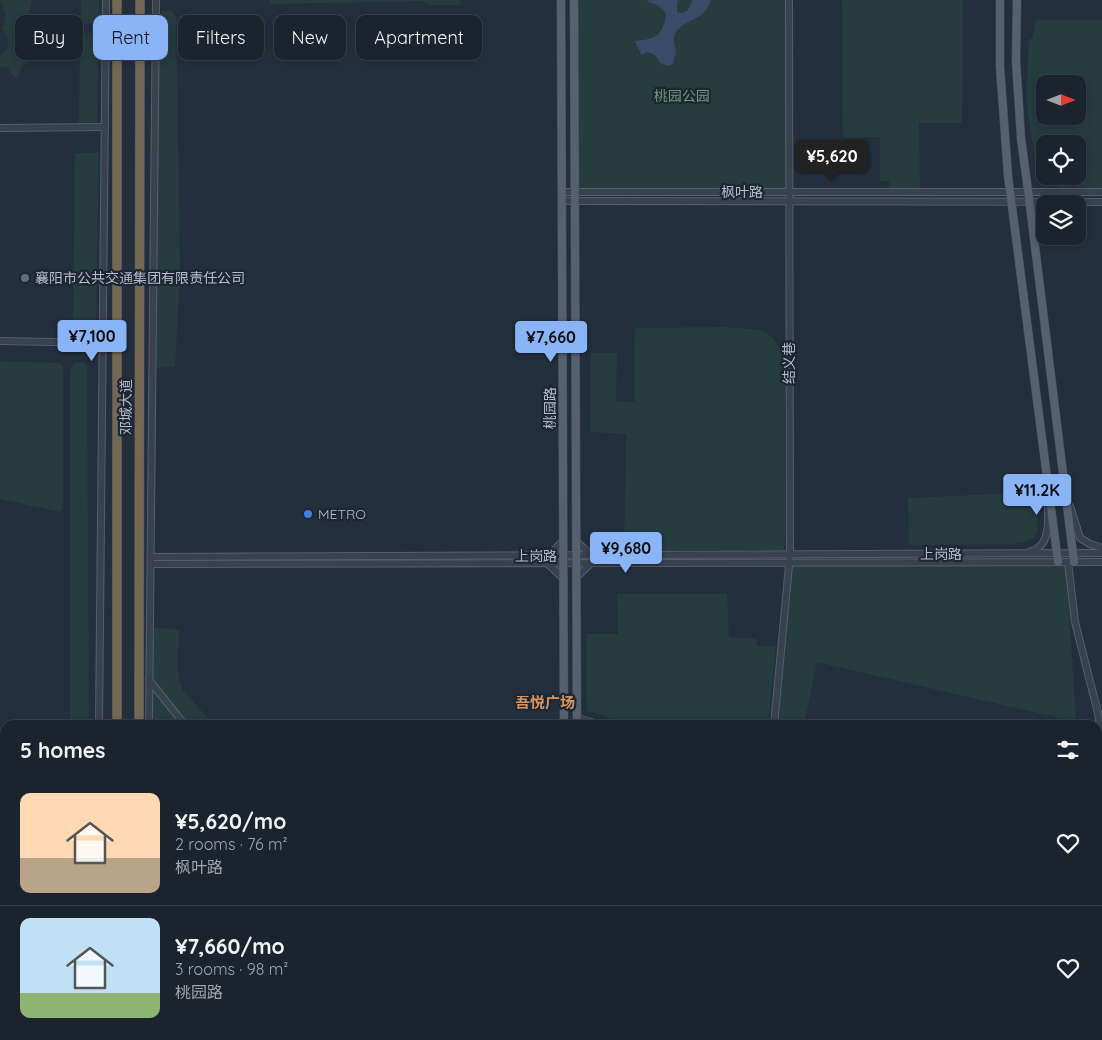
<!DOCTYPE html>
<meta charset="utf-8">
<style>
:root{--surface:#1b232e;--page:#282f3a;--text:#f1f3f6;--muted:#a0a4aa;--line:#39404a;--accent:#8ab4f8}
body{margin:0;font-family:Quicksand,"Noto Sans SC",sans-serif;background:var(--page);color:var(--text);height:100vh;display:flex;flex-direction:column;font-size:19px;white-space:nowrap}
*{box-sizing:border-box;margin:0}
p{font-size:16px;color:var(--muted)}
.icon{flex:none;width:28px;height:28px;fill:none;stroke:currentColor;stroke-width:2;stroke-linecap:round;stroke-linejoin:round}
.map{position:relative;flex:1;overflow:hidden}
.drawer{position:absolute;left:0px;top:720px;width:1102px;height:320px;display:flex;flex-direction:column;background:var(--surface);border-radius:15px 15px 0 0;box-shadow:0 2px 8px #0003,0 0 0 1px var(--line)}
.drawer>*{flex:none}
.banner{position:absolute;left:15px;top:15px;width:500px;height:45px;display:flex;gap:10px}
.needle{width:32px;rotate:90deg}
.buttons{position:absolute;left:1036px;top:75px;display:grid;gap:10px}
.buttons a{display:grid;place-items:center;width:50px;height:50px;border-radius:10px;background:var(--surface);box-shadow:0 2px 8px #0003,0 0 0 1px var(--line);font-size:25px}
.price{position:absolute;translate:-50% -42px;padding:0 11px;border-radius:5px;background:var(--accent);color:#111;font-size:16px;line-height:32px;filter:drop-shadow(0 1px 2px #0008)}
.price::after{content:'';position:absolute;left:50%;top:30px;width:15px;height:11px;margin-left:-8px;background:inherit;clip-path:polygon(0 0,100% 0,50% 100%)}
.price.selected{background:#222;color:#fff}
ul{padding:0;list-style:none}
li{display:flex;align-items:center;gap:15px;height:125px;padding:0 20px}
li+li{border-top:1px solid var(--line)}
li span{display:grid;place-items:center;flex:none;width:140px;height:100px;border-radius:10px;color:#555}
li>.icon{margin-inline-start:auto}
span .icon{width:60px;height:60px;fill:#fffc;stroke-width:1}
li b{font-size:21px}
h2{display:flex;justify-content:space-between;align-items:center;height:60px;padding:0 20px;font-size:21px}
.pill{padding:0 18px;border-radius:10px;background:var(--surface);box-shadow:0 2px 8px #0003,0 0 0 1px var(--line);font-size:18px;line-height:45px}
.pill.selected{background:var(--accent);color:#111}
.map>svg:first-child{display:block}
</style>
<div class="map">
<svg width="1102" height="1040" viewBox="0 0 1102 1040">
<rect width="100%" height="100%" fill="#242f3e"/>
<g fill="#263c3f" fill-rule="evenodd">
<path d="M0,0H32L29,14V36L36,55C27,61 20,65 19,77H14L7,67L0,66V56C11,49 11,37 1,29C9,20 5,10 0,0Z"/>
<polygon points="81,0 99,0 99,15 96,22 87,24 82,22 81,15"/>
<polygon points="270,0 460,0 461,5 430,5 421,1 270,4"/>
<polygon points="574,0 789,0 789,192 575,192"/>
<polygon points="842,0 963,0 962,123 919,123 920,189 889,188 889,181 880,181 880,137 843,137"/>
<polygon points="163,11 171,11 176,16 180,272 175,367 152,368 156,19"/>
<path d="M1036,20H1102V192H1062L1050,176H1078V144H1045V170L1035,162L1027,106V79L1029,39H1032ZM1045,84H1078V116H1045Z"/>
<polygon points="83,33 95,33 98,36 97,123 95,125 81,125 79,123 80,35"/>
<polygon points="75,153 99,153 96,320 73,320"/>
<polygon points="724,327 761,330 772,337 780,348 785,366 785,543 784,550 624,551 626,434 590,432 591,353 617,353 616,401 634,402 635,328"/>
<polygon points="0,361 59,363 63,366 63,508 60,512 0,499"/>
<polygon points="84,362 87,366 89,725 70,725 70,370 74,363"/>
<polygon points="1032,490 1038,530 1034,538 1024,542 1013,544 909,545 908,498 1020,493"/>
<polygon points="792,559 1066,559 1076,722 817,662 804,725 777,725"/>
<polygon points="617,594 727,594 729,637 756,639 757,646 776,646 768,725 632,725 587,711 586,634 618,634"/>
<path d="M150,627L179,630C179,649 174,672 183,690L214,725H149Z"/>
<polygon points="0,732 5,732 5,806 0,805"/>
<polygon points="0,835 5,837 5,939 0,932"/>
<polygon points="0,1011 5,1016 5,1035 13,1035 13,1040 0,1040"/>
</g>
<path fill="#394c67" d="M649,0H679L677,2V12C685,16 691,8 692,0H711C709,4 708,8 705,11C697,22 674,23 674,39C674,44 676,50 676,55L674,58L673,64L668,66L660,63C658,56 653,53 646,52L642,55L637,46L635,41C656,39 663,36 666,14C661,6 656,4 647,2Z"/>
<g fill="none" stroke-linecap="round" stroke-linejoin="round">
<defs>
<g id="minor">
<polyline points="0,128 105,127"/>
<polyline points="562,192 1102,192"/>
<polyline points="562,201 1102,202"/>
<polyline points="0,341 103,343"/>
<polyline points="1070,506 1080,538 1090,544 1102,548"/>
<polyline points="576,541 591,555"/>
<path d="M1028,553C1032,551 1036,550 1039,547C1050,539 1048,516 1048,504"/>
<polyline points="549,555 563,541"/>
<polyline points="151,557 1102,553"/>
<polyline points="1068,562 1075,622 1098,713 1102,743"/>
<polyline points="547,563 564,579"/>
<polyline points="151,564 1102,562"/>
<polyline points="577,577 591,563"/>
<polyline points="149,680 185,725"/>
<polyline points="577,718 602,725"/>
<polyline points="99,725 106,0"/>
<polyline points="149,725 156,0"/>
<polyline points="774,725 790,555 789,0"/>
<polyline points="0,805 5,806"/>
<polyline points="0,835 5,837"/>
<polyline points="0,932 5,939"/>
<polyline points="81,1035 83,1040"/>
<polyline points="100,1040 100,1035"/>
<polyline points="149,1040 149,1035"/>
<polyline points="676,1040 677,1035"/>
<polyline points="860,1040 860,1035"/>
<polyline points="1098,1040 1102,1007"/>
</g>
<g id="major">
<polyline points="561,0 564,725"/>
<polyline points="574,0 577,725"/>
<polyline points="1000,0 1000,67 1008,176 1058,562"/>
<polyline points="1017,0 1016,61 1021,138 1029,198 1074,562"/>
<polyline points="565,1035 565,1040"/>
<polyline points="578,1040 578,1035"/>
</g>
<g id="highway">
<polyline points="117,725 117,0"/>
<polyline points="139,725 140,0"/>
<polyline points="0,815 5,816"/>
<polyline points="0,826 5,828"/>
<polyline points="1036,1035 1062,1040"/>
<polyline points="1089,1035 1102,1038"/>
<polyline points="115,1040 115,1035"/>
<polyline points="136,1040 136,1035"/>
</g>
</defs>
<use href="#minor" stroke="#565f6c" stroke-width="8"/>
<use href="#major" stroke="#414a57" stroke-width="9"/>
<use href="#highway" stroke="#434c59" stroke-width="10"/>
<use href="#minor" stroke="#38414e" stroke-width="6"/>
<use href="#major" stroke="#56606e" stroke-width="8"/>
<use href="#highway" stroke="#746855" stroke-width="9"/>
</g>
<circle fill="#5c6f8a" stroke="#1d2633" stroke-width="2" cx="25" cy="278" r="5"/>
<circle fill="#3f7fe0" stroke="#1d2633" stroke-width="2" cx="308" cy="514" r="5"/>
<g text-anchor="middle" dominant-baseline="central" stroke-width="4.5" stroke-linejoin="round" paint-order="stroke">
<g font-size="14" fill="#6b9a76" stroke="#1d2633">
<text x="682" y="96">桃园公园</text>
</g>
<g font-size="14" fill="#b4bcc9" stroke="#1d2633">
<text x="742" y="192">枫叶路</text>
<text transform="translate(789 363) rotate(-90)">结义巷</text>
<text transform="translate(126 407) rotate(-90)">邓城大道</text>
<text transform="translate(550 408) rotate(-90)">桃园路</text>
<text x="941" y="554">上岗路</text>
<text x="536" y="556">上岗路</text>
</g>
<g font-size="14" fill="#b4bcc9" stroke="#1d2633" text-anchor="start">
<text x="35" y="278">襄阳市公共交通集团有限责任公司</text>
<text x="318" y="514">METRO</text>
</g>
<g font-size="15" font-weight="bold" fill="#d59563" stroke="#1d2633">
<text x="545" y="702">吾悦广场</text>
</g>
</g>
</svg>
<div class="buttons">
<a><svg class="needle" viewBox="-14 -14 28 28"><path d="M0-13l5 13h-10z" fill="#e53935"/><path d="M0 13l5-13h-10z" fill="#a0a4aa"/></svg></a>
<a><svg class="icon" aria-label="locate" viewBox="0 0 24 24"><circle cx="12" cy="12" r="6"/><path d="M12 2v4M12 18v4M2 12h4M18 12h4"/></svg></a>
<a><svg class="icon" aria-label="layers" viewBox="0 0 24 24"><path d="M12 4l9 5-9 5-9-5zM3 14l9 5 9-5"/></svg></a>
</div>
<b class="price selected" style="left:832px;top:182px">¥5,620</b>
<b class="price" style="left:92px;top:362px">¥7,100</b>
<b class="price" style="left:551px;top:363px">¥7,660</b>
<b class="price" style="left:1037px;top:516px">¥11.2K</b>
<b class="price" style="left:626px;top:574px">¥9,680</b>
<div class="banner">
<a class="pill">Buy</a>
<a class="pill selected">Rent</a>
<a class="pill">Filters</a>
<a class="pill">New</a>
<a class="pill">Apartment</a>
</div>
<section class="drawer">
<h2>5 homes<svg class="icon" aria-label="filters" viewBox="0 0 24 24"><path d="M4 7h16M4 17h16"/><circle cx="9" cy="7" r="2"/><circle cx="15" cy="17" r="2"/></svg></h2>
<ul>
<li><span style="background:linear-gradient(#ffd9b3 65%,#b9a48a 0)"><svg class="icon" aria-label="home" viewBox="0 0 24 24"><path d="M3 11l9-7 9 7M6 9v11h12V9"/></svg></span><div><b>¥5,620/mo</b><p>2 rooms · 76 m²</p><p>枫叶路</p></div><svg class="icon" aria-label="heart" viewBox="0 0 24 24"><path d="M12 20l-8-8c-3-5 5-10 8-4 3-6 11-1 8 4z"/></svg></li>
<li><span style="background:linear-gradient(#bfe0f5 75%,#8fb573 0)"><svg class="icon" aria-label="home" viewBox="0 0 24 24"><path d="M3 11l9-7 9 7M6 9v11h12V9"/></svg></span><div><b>¥7,660/mo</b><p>3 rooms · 98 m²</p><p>桃园路</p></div><svg class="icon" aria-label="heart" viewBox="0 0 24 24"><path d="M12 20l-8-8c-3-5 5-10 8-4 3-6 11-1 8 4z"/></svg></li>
</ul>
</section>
</div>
